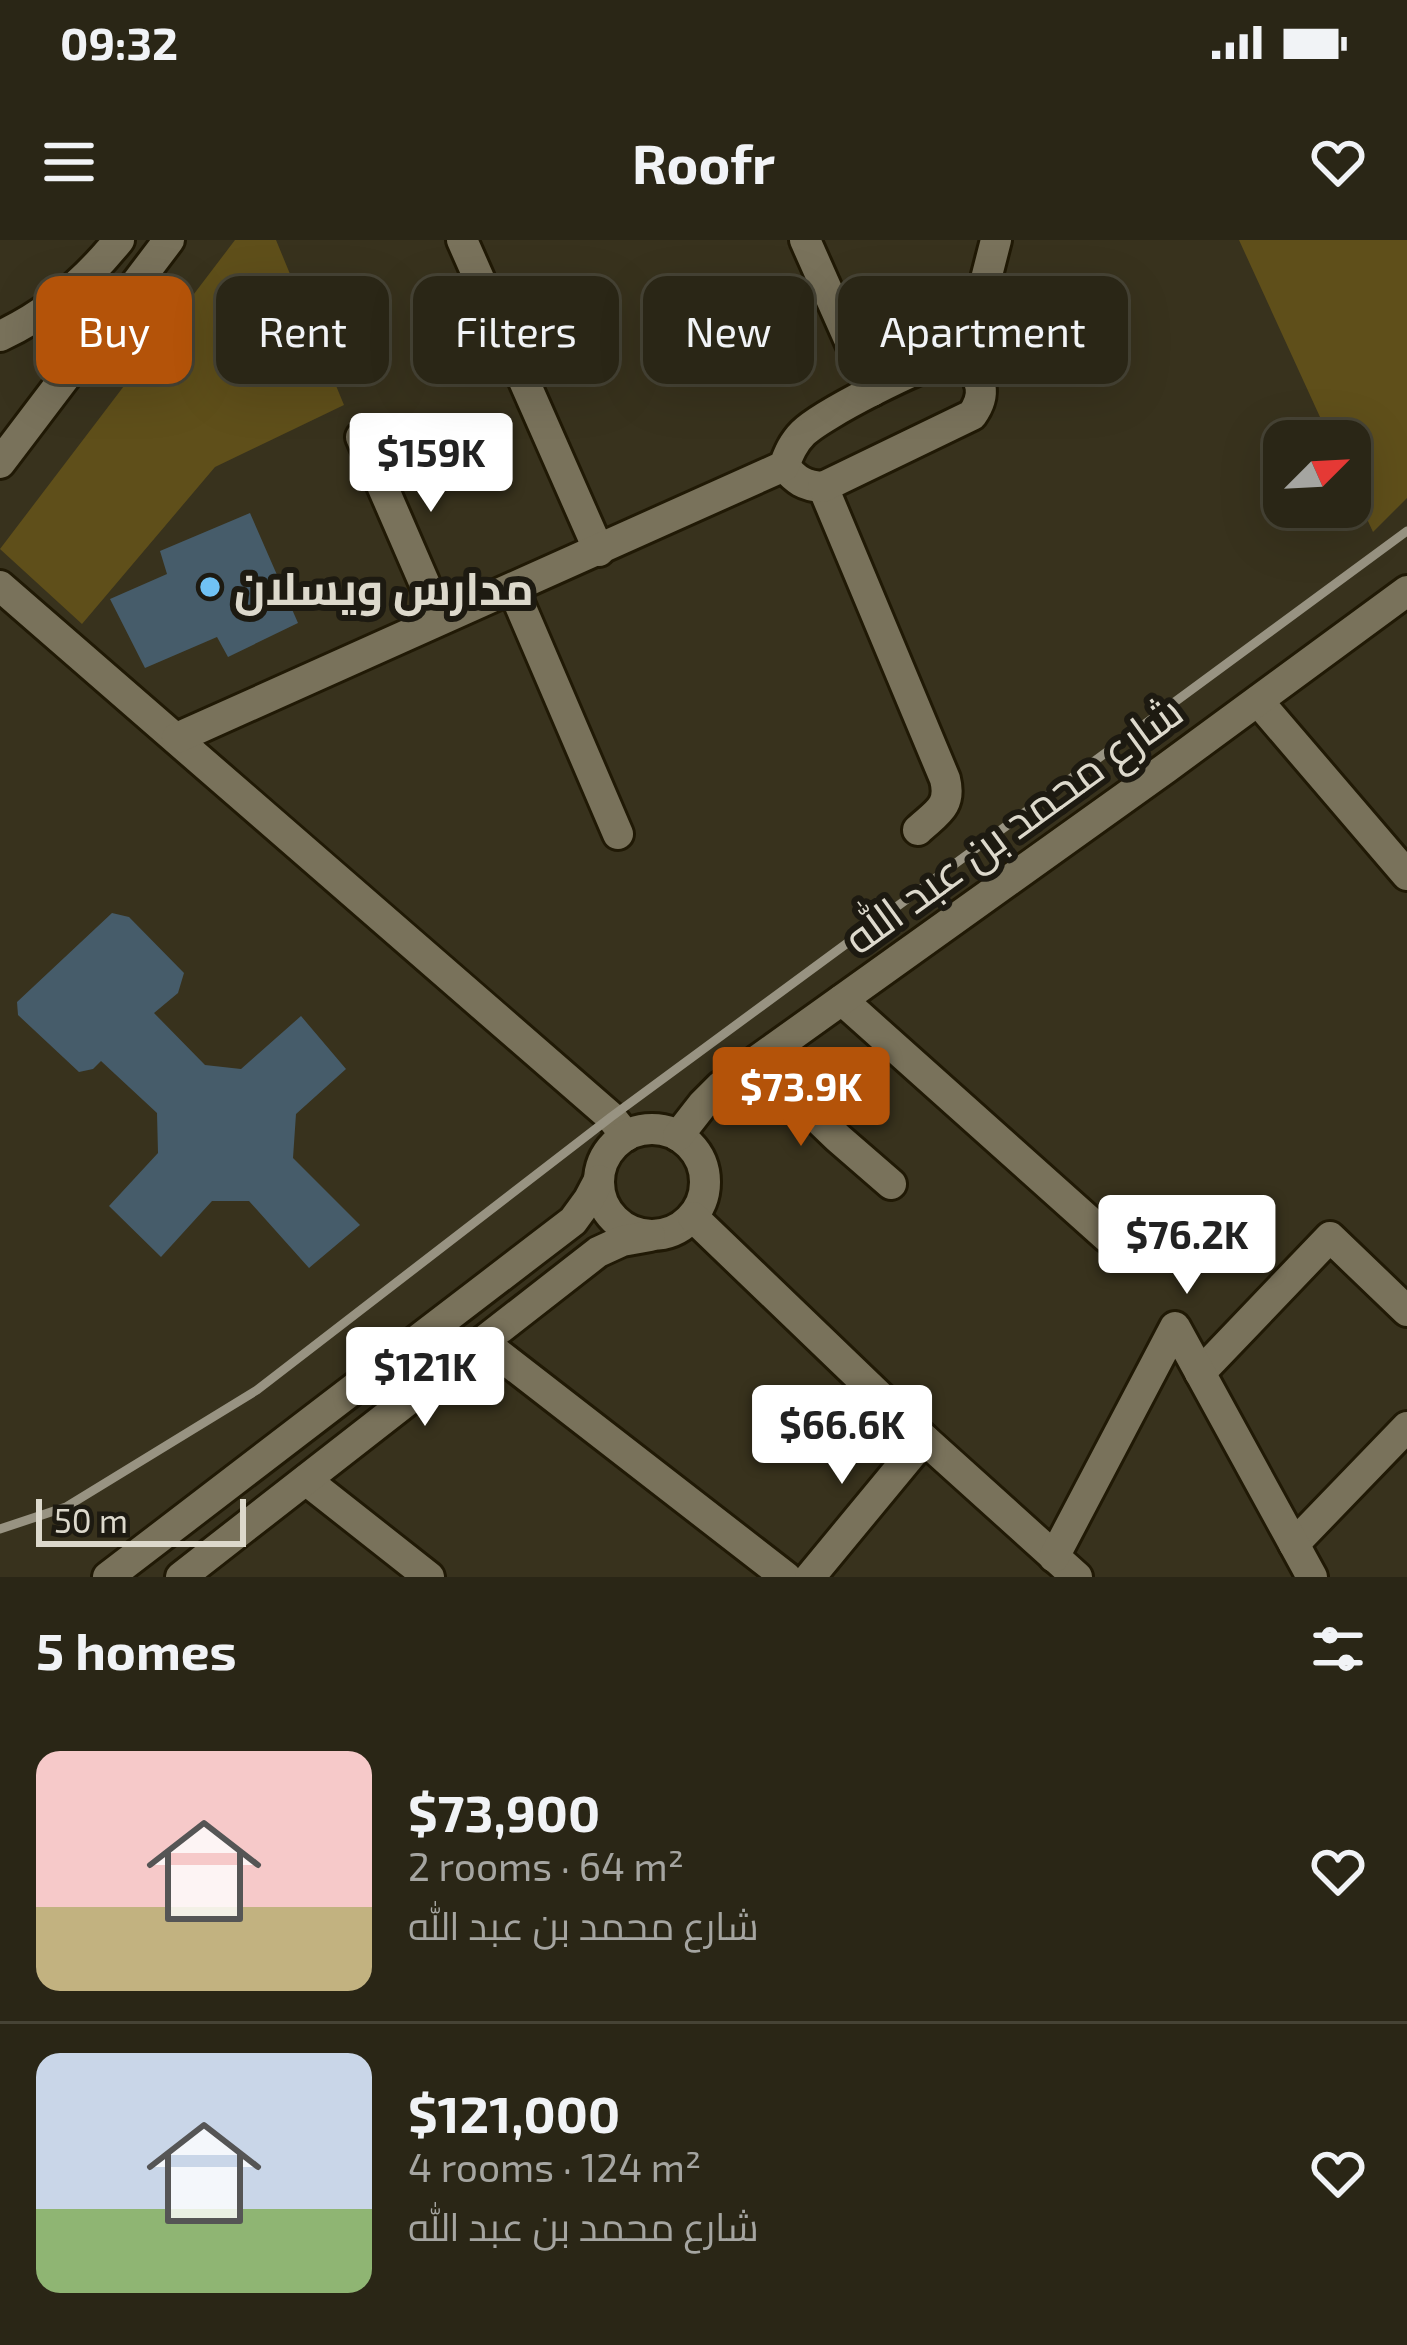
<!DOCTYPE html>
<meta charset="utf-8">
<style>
:root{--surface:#2a2616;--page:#322e1f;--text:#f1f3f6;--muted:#a5a5a1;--line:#464335;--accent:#b45309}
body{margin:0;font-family:"Exo 2",Cairo,sans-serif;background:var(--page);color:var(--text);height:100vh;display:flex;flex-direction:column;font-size:45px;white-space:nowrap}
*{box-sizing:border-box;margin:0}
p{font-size:39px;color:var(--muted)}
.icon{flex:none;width:66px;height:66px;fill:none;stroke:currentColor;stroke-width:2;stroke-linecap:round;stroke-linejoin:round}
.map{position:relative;height:1337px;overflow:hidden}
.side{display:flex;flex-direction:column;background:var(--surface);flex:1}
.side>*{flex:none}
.hud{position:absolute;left:36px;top:36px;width:1335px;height:108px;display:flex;gap:24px}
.needle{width:78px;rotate:66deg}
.tools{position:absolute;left:1263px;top:180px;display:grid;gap:24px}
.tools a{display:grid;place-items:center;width:108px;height:108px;border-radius:24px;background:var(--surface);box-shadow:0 12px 48px #0002,0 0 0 3px var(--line);font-size:60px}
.scale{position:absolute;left:36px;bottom:30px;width:210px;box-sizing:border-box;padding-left:12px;border:6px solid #ddd9cc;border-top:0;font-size:33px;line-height:42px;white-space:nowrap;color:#ddd9cc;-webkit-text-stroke:9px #1d1a11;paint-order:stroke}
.price{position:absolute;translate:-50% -102px;padding:0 27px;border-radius:12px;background:#fff;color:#222;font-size:39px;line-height:78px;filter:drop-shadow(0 3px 6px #0008)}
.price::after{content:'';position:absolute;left:50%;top:72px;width:36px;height:27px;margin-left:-18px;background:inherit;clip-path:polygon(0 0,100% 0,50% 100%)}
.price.current{background:var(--accent);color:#fff}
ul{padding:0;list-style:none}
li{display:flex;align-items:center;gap:36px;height:300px;padding:0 36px}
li+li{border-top:3px solid var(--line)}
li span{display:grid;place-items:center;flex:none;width:336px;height:240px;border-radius:24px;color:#555}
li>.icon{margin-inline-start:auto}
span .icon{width:144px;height:144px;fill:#fffc;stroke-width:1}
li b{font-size:51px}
h2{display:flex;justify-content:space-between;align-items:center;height:144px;padding:0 36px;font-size:51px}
.chip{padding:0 42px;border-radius:24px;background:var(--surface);box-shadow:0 12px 48px #0002,0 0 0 3px var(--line);font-size:42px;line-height:108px}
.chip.current{background:var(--accent);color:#fff}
.status{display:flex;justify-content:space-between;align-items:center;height:84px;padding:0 60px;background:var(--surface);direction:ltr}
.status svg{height:33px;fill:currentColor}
header{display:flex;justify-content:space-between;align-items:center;height:156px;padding:0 36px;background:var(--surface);font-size:54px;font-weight:700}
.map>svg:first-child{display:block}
</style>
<div class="status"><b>09:32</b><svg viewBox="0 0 49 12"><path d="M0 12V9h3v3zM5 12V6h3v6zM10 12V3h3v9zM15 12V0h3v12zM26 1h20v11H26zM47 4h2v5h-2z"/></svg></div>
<header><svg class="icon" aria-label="menu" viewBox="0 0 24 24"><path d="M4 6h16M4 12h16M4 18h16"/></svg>Roofr<svg class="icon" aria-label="heart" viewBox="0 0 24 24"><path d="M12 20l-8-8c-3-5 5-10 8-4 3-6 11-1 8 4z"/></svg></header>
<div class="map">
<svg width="1407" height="1337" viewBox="0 0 1407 1337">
<rect width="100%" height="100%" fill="#38321d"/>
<g fill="#5f4f1a">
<polygon points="235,0 276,0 344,165 215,227 82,384 0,309"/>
<polygon points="1239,0 1407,0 1407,258 1373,292 1350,242 1350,201 1331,201"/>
</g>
<g fill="#465c6a">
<polygon points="250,273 298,383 228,417 217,397 145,428 110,359 167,334 160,311"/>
<polygon points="112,673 129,677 184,733 178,753 154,773 205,825 241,829 301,776 346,829 296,874 293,918 360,985 309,1028 249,961 212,961 161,1017 109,966 158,913 157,873 101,821 93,829 79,832 18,775 17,762"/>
</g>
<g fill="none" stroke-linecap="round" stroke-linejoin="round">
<defs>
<g id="minor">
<polyline points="462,0 599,311"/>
<polyline points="805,0 872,151"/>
<path d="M0,96C48,74 86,41 119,0"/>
<polyline points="361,197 440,379"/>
<polyline points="0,223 169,0"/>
<path d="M784,226C796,240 804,246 823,247L945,539C952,567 936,573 918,590"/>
<path d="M823,247L972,175C987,154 982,139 965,121"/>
<polyline points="0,346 611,877 626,896"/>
<polyline points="513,349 618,594"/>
<polyline points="1258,461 1407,635"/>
<path d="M177,498L784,226C789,213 793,203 803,193C821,175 920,124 946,120C949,119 962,121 965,121L996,0"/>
<polyline points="842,760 1107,997"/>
<polyline points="758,821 838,898 891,944"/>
<circle cx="652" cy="942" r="53"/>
<polyline points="678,896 703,864 720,847 1166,528 1407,351"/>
<polyline points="693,977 924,1199 1077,1337"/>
<polyline points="483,1102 786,1337"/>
<polyline points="1200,1133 1330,997 1407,1071"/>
<polyline points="306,1240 429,1337"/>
<polyline points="1294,1304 1407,1187"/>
<polyline points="1054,1317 1175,1087 1312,1337"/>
<polyline points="108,1337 573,981 589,959 599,940"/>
<polyline points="181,1337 598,1012 622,1001 650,996"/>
<polyline points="810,1337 924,1199"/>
</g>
</defs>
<use href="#minor" stroke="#201905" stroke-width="36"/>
<use href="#minor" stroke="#79725b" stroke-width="30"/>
<polyline stroke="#989382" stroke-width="9" points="0,1289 66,1267 257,1150 611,877 1407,291"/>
</g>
<circle fill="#70c2f4" stroke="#1d1a11" stroke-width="4.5" cx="210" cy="347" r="12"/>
<g text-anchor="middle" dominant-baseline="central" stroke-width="12" stroke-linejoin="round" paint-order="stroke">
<g font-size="45" font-weight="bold" fill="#ddd9cc" stroke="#1d1a11" text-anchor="start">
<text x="234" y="347">مدارس ويسلان</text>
</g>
<g font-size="45" fill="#ddd9cc" stroke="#1d1a11">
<text transform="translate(1012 583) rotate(-36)">شارع محمد بن عبد الله</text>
</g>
</g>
</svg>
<div class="tools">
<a><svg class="needle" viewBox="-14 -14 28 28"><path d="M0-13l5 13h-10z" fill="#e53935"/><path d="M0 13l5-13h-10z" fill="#a5a5a1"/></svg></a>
</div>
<div class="scale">50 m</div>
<b class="price" style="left:431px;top:275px">$159K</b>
<b class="price current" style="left:801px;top:909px">$73.9K</b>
<b class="price" style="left:1187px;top:1057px">$76.2K</b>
<b class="price" style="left:425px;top:1189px">$121K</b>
<b class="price" style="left:842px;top:1247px">$66.6K</b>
<div class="hud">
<a class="chip current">Buy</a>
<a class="chip">Rent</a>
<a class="chip">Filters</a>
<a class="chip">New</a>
<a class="chip">Apartment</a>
</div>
</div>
<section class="side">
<h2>5 homes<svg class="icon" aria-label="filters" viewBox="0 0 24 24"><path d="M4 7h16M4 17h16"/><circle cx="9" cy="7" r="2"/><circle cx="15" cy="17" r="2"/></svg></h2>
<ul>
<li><span style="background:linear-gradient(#f6c9c9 65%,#c2b280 0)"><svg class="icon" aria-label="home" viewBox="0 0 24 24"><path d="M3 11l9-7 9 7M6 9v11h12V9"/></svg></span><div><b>$73,900</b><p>2 rooms · 64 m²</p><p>شارع محمد بن عبد الله</p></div><svg class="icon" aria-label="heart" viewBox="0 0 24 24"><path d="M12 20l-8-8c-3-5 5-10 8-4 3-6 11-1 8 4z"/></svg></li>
<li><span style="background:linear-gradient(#c9d6e8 65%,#8fb573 0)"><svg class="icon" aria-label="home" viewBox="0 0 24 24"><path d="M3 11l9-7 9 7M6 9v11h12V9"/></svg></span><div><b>$121,000</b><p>4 rooms · 124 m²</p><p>شارع محمد بن عبد الله</p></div><svg class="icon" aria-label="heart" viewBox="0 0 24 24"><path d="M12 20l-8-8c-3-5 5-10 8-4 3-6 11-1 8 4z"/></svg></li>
</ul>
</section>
